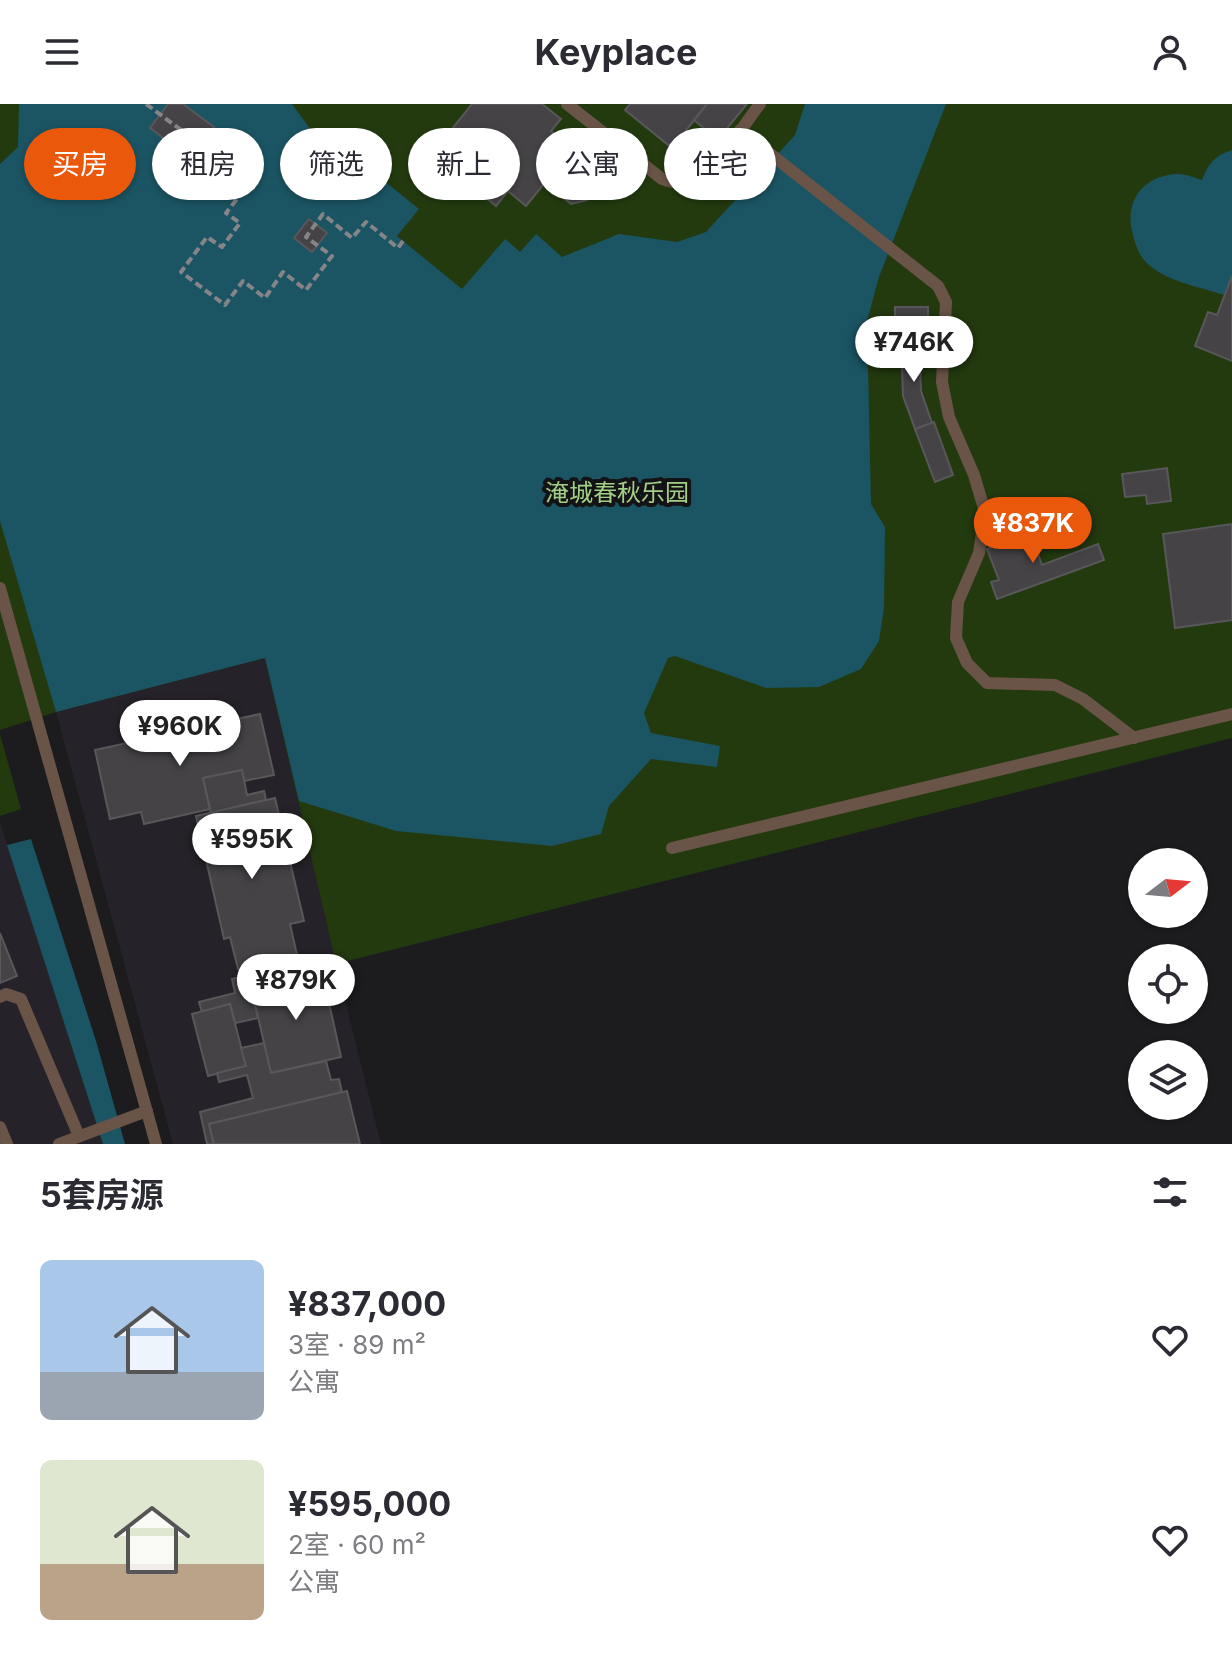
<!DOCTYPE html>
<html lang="zh">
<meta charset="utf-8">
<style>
:root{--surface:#fff;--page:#f7f7f7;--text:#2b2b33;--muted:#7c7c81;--accent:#ea580c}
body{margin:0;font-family:Inter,"Noto Sans SC",sans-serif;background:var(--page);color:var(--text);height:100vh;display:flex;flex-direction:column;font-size:30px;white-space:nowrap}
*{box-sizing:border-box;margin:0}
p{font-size:26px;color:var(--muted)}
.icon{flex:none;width:44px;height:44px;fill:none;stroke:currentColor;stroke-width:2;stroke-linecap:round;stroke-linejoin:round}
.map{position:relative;height:1040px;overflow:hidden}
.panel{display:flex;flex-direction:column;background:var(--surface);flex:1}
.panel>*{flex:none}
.banner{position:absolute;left:24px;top:24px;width:800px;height:72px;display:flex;gap:16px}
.needle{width:52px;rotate:74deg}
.controls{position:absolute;left:1128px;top:744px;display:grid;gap:16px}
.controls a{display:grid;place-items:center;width:80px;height:80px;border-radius:50%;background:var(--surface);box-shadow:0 2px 6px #0004;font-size:40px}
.price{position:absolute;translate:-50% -68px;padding:0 18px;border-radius:28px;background:#fff;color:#222;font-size:26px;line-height:52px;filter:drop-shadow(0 2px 4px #0008)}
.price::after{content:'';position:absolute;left:50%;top:48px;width:24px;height:18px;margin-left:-12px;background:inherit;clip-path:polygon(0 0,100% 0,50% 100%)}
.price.on{background:var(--accent);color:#fff}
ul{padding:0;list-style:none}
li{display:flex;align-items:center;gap:24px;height:200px;padding:0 40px}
li span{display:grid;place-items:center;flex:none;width:224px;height:160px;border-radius:12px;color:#555}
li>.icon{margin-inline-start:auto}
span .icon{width:96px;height:96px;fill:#fffc;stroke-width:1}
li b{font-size:34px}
h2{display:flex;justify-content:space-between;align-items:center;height:96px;padding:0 40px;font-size:34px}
.pill{padding:0 28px;border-radius:36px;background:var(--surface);box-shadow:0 2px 6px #0004;font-size:28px;line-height:72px}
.pill.on{background:var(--accent);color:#fff}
header{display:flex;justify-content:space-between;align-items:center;height:104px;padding:0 40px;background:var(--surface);font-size:36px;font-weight:700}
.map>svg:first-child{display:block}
</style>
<header><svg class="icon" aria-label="menu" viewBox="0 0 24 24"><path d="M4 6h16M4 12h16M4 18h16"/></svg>Keyplace<svg class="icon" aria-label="person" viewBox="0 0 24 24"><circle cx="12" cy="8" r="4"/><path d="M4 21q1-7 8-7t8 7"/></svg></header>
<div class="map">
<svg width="1232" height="1040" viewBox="0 0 1232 1040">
<rect width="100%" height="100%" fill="#1c1b1d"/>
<g fill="#262229">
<polygon points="265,554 336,860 381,1040 173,1040 56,608"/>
<polygon points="0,718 83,976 103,1040 0,1040"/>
</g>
<g fill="#233a0f">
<polygon points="0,0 1232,0 1232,634 336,860 265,554 56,608 0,626"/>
<polygon points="0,630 21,705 0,712"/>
</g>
<g fill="#1b5463">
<polygon points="19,0 292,0 322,41 383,76 419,105 397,132 462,185 505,135 520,148 536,130 562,153 619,130 677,138 706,128 795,31 805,0 946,0 879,173 867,217 871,400 885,423 884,504 879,537 861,565 819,583 766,584 675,552 668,554 644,609 651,629 720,642 717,663 651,655 609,702 601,730 552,742 396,727 299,697 265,554 56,608 0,417 0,60 18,43"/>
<path d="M1232,46V172L1224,191C1200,183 1162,177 1144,156C1137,148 1133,133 1131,122C1127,91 1148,71 1178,70C1186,70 1195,74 1202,76C1209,59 1214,52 1232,46Z"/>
<polygon points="31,735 96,937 125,1040 103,1040 7,741"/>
</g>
<g fill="#454346" stroke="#58575a" stroke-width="2">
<polygon points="168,0 183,0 214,23 191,55 150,24"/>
<polygon points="472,0 542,0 561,15 551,27 573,44 526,102 508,87 496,102 446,61 457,47 443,36"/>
<polygon points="630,0 707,0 672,44 625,6"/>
<polygon points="707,0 747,0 715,39 703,30 706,26 694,16"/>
<polygon points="703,30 715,39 705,52 693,42"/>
<polygon points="584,49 600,63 600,83 587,96 571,100 554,86 553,69 564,55"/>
<polygon points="309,115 327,129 312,148 294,134"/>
<polygon points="1232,172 1232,257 1195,242 1208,208 1217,211"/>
<polygon points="895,203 928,203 928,237 895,236"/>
<polygon points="901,237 919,237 921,287 932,319 915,325 903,292"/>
<polygon points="934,318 953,371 935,378 915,325"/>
<polygon points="1167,364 1171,397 1147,400 1146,391 1125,393 1122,370"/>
<polygon points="1232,420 1232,516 1175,524 1163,430"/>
<polygon points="1031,429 1042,461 1098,440 1104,456 997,495 991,478 999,476 987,445"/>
<polygon points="260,610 274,671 244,677 242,666 203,674 210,705 144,720 141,708 110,715 95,646"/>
<polygon points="242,666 247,691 264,687 266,696 211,709 203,674"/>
<polygon points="275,694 304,817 290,820 297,851 238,865 230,833 224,835 196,712"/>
<polygon points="0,829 17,872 0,879"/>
<polygon points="304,857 307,870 251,883 258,914 235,919 230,900 202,908 199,898 235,889 232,875"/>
<polygon points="322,867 341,953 271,969 251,883"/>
<polygon points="230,900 246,962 208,972 192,910"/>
<polygon points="264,939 271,969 326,957 331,976 339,975 342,988 209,1020 214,1040 207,1040 200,1008 253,994 247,971 219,978 217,969 246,962 241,944"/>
<polygon points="347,987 360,1040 214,1040 209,1020"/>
</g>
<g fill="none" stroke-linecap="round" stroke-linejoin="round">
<polyline stroke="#858486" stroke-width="4" stroke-dasharray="8 4" stroke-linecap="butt" points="146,0 212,49 223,33 247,52 229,74 244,86 226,109 240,119 222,143 207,133 181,168 225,201 243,177 265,194 283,168 306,186 332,152 306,133 323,110 352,134 366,118 398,144 403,137"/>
<g stroke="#6a5448" stroke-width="12">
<path d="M567,0L662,75C672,78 683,82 693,78C716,68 744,20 760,0"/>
<polyline points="740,26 938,182 946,198 942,278 949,313 974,371 985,408 979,449 958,498 956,534 967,559 987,579 1055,581 1083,595 1134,634"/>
<polyline points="0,484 156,1040"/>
<polyline points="672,744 1232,610"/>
<polyline points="0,893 6,890 21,895 79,1032"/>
<polyline points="0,1023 7,1040"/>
<polyline points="59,1040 147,1007"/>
</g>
</g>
<g text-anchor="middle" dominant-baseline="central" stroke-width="8" stroke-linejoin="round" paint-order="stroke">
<g font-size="24" fill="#a3ce86" stroke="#131214">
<text x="617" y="388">淹城春秋乐园</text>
</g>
</g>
</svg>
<div class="controls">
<a><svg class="needle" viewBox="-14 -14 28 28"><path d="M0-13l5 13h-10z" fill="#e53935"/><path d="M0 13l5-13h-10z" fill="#7c7c81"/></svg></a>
<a><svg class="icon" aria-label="locate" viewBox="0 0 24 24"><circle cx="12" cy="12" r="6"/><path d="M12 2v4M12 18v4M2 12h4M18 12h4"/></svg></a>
<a><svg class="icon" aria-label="layers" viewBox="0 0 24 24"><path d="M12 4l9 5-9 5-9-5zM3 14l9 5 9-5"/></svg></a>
</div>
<b class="price" style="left:914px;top:280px">¥746K</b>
<b class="price on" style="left:1033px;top:461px">¥837K</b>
<b class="price" style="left:180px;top:664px">¥960K</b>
<b class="price" style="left:252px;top:777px">¥595K</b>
<b class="price" style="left:296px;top:918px">¥879K</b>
<div class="banner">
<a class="pill on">买房</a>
<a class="pill">租房</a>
<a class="pill">筛选</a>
<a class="pill">新上</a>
<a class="pill">公寓</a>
<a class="pill">住宅</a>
</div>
</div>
<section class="panel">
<h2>5套房源<svg class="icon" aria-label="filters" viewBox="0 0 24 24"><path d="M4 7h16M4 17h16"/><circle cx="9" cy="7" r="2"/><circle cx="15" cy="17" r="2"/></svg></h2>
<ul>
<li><span style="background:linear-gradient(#a9c7e8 70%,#9aa5b1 0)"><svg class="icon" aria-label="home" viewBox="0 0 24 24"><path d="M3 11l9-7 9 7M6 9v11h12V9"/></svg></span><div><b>¥837,000</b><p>3室 · 89 m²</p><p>公寓</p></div><svg class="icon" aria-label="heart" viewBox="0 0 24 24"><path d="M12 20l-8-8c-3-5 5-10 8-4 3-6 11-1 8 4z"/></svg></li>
<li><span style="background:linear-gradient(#dfe7d0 65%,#b9a48a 0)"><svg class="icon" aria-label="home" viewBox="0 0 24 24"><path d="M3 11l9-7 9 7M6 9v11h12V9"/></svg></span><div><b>¥595,000</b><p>2室 · 60 m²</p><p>公寓</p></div><svg class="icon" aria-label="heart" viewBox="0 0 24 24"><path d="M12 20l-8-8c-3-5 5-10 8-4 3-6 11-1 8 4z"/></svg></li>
</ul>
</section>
